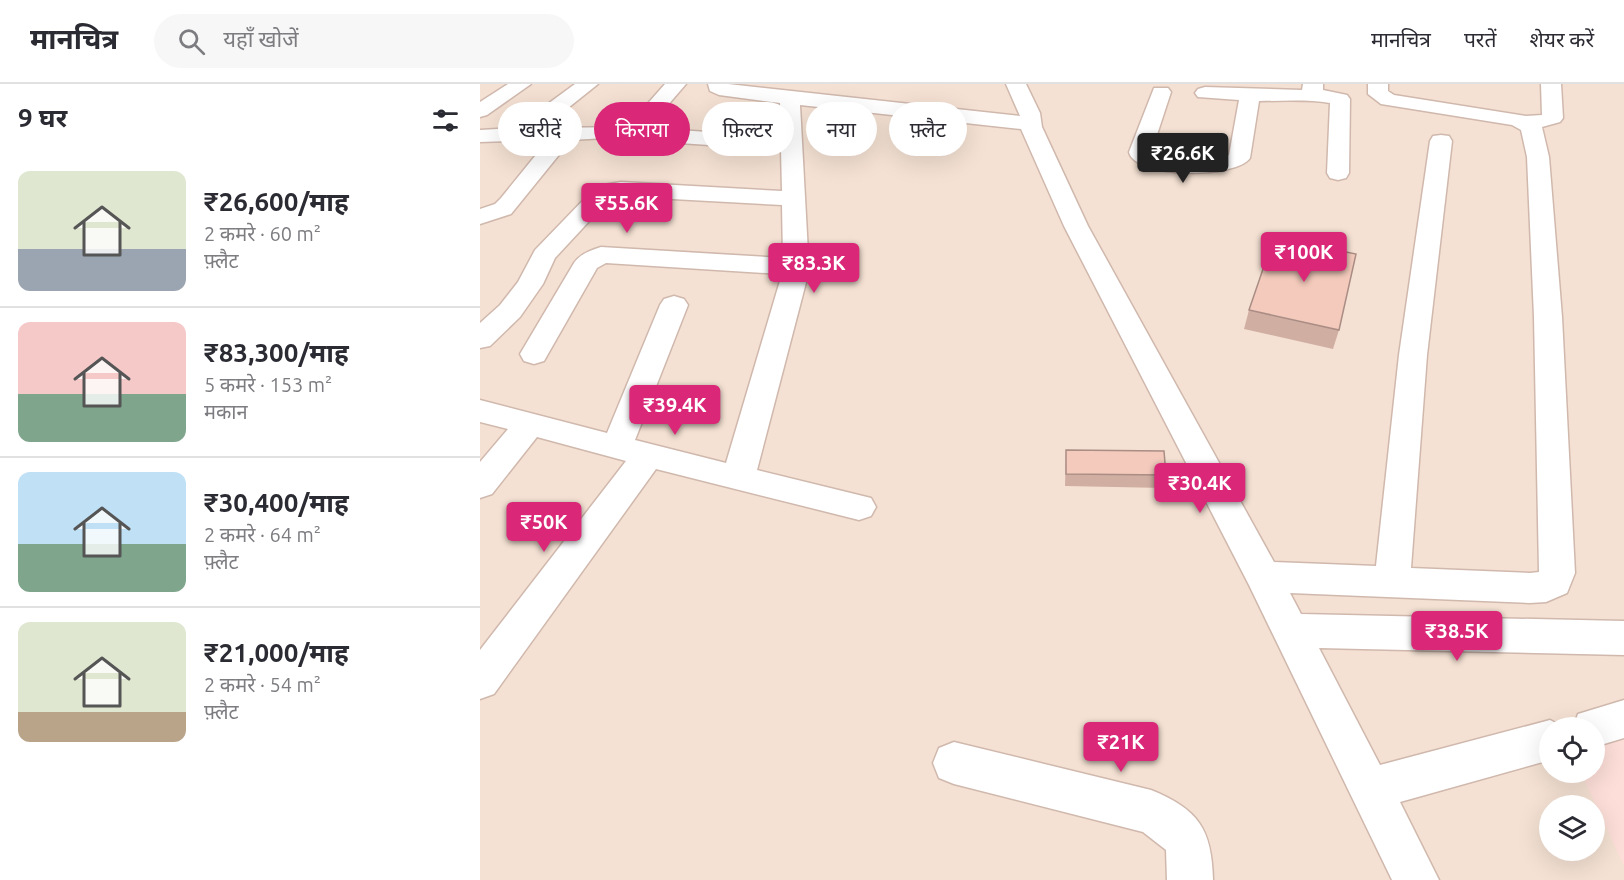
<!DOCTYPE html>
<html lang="hi">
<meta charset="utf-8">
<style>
:root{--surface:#fff;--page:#f7f7f7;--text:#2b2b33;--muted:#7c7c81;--line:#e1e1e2;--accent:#db2777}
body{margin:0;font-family:Ubuntu,"Noto Sans Devanagari",sans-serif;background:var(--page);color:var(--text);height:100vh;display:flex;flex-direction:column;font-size:22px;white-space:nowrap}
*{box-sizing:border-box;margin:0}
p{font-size:20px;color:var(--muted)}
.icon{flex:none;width:33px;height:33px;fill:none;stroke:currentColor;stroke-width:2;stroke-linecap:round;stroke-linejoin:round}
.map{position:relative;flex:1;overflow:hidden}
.details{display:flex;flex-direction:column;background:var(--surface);width:480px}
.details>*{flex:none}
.banner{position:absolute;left:18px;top:18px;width:570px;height:54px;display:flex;gap:12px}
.buttons{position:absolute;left:1059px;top:633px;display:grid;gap:12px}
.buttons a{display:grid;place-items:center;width:66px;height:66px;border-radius:50%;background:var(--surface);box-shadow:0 6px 24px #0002;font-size:30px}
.price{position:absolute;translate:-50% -51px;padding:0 14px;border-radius:6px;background:var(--accent);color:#fff;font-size:20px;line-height:39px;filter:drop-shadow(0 2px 3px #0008)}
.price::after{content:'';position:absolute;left:50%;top:36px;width:18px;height:14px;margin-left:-9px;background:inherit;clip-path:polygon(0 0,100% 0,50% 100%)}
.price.selected{background:#222;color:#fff}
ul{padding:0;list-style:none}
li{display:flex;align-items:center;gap:18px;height:150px;padding:0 18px}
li+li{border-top:2px solid var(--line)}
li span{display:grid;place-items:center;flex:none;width:168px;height:120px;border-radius:12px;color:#555}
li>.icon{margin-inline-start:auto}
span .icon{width:72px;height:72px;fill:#fffc;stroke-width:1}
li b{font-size:26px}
h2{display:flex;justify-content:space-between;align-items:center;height:72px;padding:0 18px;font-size:26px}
.tag{padding:0 21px;border-radius:27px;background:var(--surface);box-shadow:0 6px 24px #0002;font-size:21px;line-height:54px}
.tag.selected{background:var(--accent);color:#fff}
header{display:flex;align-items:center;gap:36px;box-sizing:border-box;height:84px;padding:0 30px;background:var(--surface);border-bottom:2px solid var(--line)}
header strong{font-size:28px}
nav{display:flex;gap:33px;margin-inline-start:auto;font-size:21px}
.search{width:420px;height:54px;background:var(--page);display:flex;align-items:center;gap:15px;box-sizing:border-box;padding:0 21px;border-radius:33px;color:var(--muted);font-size:22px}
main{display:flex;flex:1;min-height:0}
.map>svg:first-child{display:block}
</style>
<header>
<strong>मानचित्र</strong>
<div class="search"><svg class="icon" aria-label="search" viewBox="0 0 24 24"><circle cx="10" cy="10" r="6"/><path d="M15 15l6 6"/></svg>यहाँ खोजें</div>
<nav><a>मानचित्र</a><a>परतें</a><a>शेयर करें</a></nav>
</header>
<main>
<section class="details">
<h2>9 घर<svg class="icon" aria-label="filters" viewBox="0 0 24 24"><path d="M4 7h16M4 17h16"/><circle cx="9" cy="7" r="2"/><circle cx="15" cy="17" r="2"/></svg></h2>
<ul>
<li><span style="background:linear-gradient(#dfe7d0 65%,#9aa5b1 0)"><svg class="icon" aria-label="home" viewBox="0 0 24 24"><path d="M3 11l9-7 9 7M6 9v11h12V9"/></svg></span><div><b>₹26,600/माह</b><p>2 कमरे · 60 m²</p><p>फ़्लैट</p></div></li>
<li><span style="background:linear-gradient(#f6c9c9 60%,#7fa58c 0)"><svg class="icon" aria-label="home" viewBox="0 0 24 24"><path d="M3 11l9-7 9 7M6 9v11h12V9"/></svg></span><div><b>₹83,300/माह</b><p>5 कमरे · 153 m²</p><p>मकान</p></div></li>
<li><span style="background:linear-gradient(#bfe0f5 60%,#7fa58c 0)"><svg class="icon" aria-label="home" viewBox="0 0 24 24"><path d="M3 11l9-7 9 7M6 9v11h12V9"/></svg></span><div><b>₹30,400/माह</b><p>2 कमरे · 64 m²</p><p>फ़्लैट</p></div></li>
<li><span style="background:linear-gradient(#dfe7d0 75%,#b9a48a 0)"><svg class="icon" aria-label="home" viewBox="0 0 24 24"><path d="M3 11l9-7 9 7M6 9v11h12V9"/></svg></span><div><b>₹21,000/माह</b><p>2 कमरे · 54 m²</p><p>फ़्लैट</p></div></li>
</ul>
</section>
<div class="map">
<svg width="1144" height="796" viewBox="0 0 1144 796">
<rect width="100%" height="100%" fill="#fdf0e5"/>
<path fill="#f4e1d3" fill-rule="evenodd" d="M0,0H1144V796H0ZM1070,644H1114V688H1070ZM1070,722H1114V766H1070Z"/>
<polygon fill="#fdded8" points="1144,630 1144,782 1101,689 1114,688 1114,644"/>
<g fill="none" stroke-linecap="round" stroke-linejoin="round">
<defs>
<g id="minor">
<polygon points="28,0 51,0 7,31 0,33 0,18"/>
<path d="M95,0H118L63,44L147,43L185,0H206L168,44L301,53L300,19L239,11L230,7L228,0H248L540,32L526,0H546L560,29L562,43L608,142L794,478L896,482L919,271L950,57L953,52L961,51L969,52L972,57L947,271L931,484L1050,489L1059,488L1054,233L1047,73L1041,46L1032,41L901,20L888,10V0H908V7L914,11L1046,32L1062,31L1061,0H1081L1083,34L1080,38L1062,43L1069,73L1082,233L1095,489L1087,509L1066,518L1050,519L810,509L821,530L1144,537V571L839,564L900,681L1070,636L1085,644H1070V676L920,718L959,796H912L769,501L584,142L541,45L320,21L329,187L277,386L391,414L396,423L391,432L379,436L176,385L14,610L0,615V566L146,377L57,353L12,410L0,414V378L28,345L0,338V316L127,349L180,221L184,215L194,212L204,215L208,221L155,356L246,379L302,190L126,179L117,184L64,277L54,280L44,277L40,270L94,179C100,170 111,166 121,163L303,174L302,121L137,112L127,118L75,174L63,200L40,233L10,262L0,264V239L20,221L38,198L55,166L111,108L123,101L141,98L302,107L301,66L126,54L91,56L31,130L0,140V125L15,120L21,114L68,56L0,58V46L35,44Z"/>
<path d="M823,0H843V6L867,11L870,15L869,89L866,94L858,96L850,94L847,89L850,19C827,15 802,17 779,17L770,74C756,95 654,94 649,68L674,4H688L691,8L671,69C689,76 732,79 749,71L759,16L718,13L715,9L718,5L725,3L822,6Z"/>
<polygon points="1144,616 1144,654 1114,663 1114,644 1093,644 1098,630"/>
<path d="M474,658L671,706C718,725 732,745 733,796H687L686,766L663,748L474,700L459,694L453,679L459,664Z"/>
</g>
</defs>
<use href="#minor" stroke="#d0b8ad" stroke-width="3"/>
<use href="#minor" fill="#fff" fill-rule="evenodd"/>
</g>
<g fill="#d1aea2">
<polygon points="769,226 859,246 853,265 764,245"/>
<polygon points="586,366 686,391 684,404 585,402"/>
</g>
<g fill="#f3cabc" stroke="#aa8d84" stroke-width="1.5">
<polygon points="794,153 876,170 859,246 769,226"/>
<polygon points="586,366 684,367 686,391 586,390"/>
</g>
</svg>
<div class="buttons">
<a><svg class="icon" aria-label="locate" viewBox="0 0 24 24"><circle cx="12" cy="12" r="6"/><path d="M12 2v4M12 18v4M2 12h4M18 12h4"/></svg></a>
<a><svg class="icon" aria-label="layers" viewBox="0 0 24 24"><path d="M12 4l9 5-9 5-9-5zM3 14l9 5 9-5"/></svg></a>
</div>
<b class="price selected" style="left:703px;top:100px">₹26.6K</b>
<b class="price" style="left:147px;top:150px">₹55.6K</b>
<b class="price" style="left:824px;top:199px">₹100K</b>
<b class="price" style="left:334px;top:210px">₹83.3K</b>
<b class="price" style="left:195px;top:352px">₹39.4K</b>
<b class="price" style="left:720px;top:430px">₹30.4K</b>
<b class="price" style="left:64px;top:469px">₹50K</b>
<b class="price" style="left:977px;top:578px">₹38.5K</b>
<b class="price" style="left:641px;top:689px">₹21K</b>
<div class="banner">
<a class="tag">खरीदें</a>
<a class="tag selected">किराया</a>
<a class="tag">फ़िल्टर</a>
<a class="tag">नया</a>
<a class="tag">फ़्लैट</a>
</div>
</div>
</main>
